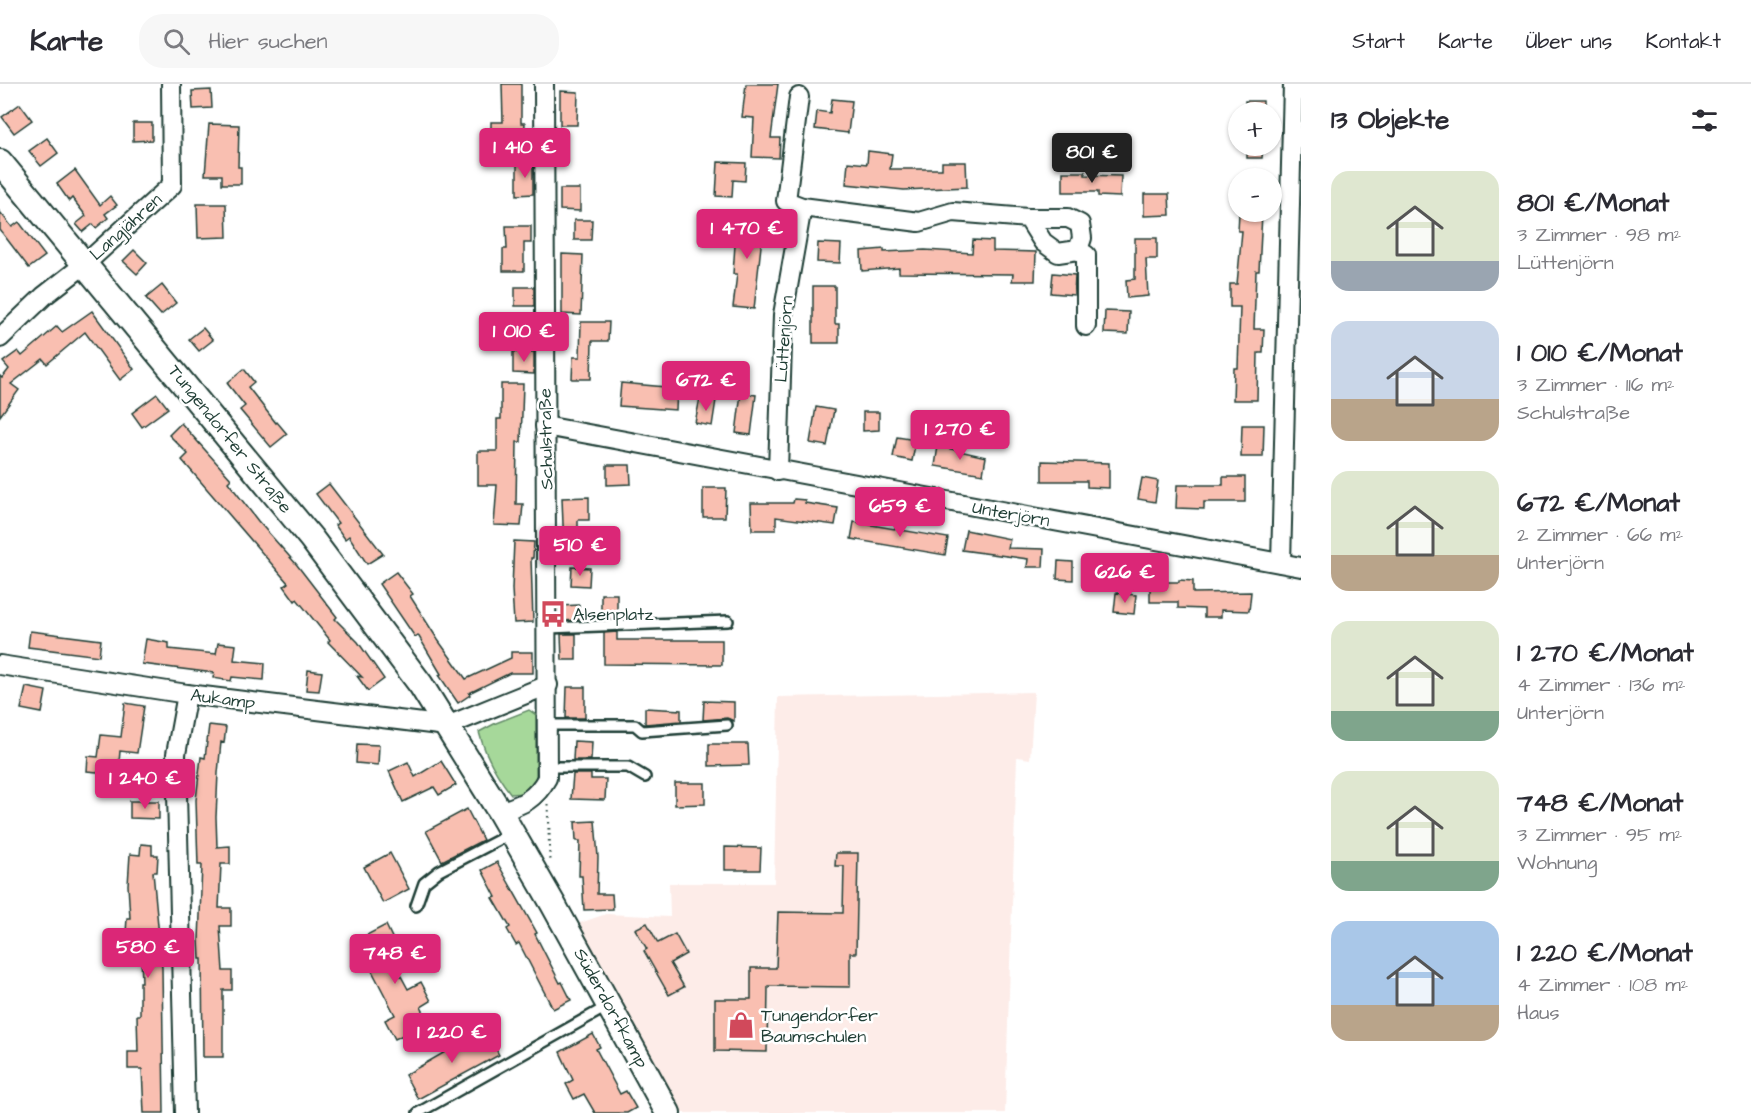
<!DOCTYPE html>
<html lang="de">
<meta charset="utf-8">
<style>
:root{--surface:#fff;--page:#f7f7f7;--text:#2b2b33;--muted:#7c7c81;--line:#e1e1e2;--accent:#db2777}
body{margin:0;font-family:"Architects Daughter",sans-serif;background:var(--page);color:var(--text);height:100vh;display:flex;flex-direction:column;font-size:22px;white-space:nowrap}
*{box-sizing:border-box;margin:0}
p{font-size:20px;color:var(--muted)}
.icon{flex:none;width:33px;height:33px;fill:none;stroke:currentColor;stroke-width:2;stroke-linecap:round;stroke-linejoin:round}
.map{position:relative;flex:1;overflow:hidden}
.panel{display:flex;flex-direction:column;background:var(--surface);width:450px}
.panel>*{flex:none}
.fabs{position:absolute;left:1228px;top:18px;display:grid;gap:12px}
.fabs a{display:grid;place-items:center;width:54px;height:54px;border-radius:50%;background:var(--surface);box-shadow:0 2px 4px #0004;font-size:30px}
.price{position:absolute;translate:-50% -51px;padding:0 14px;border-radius:6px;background:var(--accent);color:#fff;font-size:20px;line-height:39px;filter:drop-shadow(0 2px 3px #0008)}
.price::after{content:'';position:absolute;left:50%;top:36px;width:18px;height:14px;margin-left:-9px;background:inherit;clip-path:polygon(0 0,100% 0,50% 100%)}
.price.current{background:#222;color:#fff}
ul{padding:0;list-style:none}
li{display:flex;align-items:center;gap:18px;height:150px;padding:0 30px}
li span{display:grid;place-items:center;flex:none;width:168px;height:120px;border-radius:18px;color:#555}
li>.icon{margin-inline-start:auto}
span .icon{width:72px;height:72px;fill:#fffc;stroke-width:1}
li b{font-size:26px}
h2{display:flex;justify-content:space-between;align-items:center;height:72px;padding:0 30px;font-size:26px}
header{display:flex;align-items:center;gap:36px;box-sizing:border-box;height:84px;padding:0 30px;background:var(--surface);border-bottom:2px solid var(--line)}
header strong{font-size:28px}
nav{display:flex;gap:33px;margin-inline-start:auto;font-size:21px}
.search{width:420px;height:54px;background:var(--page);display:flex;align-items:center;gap:15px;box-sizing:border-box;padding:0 21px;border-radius:24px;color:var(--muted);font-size:22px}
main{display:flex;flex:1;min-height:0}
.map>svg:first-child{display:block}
</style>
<header>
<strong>Karte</strong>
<div class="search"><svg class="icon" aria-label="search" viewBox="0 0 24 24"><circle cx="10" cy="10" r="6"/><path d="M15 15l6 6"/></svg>Hier suchen</div>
<nav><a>Start</a><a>Karte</a><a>Über uns</a><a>Kontakt</a></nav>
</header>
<main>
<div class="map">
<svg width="1301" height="1029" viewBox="0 0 1301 1029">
<rect width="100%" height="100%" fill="#fff"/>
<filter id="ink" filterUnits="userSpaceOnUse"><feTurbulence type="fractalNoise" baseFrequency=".0167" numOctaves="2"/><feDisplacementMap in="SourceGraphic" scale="12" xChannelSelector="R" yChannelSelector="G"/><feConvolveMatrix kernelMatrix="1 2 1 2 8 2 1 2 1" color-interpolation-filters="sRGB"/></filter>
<g filter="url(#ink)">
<polygon fill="#fdece8" points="1034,608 1030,675 1017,673 1005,1029 681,1029 577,840 606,830 670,833 669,799 774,799 778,613"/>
<path fill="#a6d89a" stroke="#628a67" stroke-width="1.5" d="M529,626L536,631V697L524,709L511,710C497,692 485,671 479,648L496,639Z"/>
<g fill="#f9bfb1" stroke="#1f3d34" stroke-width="1.5">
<polygon points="502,0 521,0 521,39 525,39 524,57 491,56 491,38 503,38"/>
<polygon points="746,0 778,0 771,54 780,54 779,74 752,73 754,34 742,33"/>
<polygon points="211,6 212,24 193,25 192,7"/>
<polygon points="560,7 578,8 577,41 560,41"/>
<polygon points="832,15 852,17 848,49 815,45 817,27 830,29"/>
<rect x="1245" y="17" width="18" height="11"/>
<polygon points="20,20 32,36 14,49 2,33"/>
<polygon points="133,39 152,39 152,56 133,57"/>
<polygon points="209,40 239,41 238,83 241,83 241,100 222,100 222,91 205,91"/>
<polygon points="47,54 58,69 41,82 29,67"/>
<polygon points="1247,62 1263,62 1262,74 1247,74"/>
<polygon points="868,67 892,70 890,85 942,85 942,78 966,78 967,103 904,106 846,100 848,78 867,80"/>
<polygon points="718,78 746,79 745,97 733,96 732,113 716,112"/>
<polygon points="517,79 533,79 533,110 517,111"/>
<polygon points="75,86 100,121 110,112 117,121 105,130 108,134 96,144 93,140 83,148 76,140 86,132 72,114 69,117 57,100"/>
<polygon points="1063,88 1085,88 1085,91 1121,92 1120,113 1098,112 1098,108 1063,108"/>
<polygon points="560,105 580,105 580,127 560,126"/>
<polygon points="1144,110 1169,110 1170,131 1144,132"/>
<polygon points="197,120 226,120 227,153 198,154"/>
<polygon points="0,128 12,143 19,138 45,172 29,184 0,146"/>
<polygon points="1239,129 1262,130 1259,187 1256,187 1254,245 1264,245 1263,269 1258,269 1257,316 1233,316 1234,284 1238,284 1240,223 1230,223 1230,200 1237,200 1242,147 1238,147"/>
<polygon points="737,131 764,135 754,225 733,223 737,190 733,190"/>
<polygon points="574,136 592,136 591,156 574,156"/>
<polygon points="506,142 531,142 531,159 524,159 524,187 503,187 503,165 507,165"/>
<polygon points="1135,154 1157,154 1157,175 1146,175 1148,212 1127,214 1126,196 1135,195"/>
<polygon points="973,156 993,157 993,167 1036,168 1035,197 1012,197 1013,190 899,189 899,184 862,187 861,167 884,165 884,168 925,166 972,169"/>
<polygon points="818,159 841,160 840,179 817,178"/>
<polygon points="134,166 147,179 137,190 123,177"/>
<polygon points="562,170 583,171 581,231 562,230"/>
<polygon points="1053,189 1075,191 1074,211 1051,209"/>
<polygon points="162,201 176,219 161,231 146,214"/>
<polygon points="813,202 835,202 835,240 839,240 839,259 813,259"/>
<rect x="515" y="203" width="19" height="19"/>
<polygon points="92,227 134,285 120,296 85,248 47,280 43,275 11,300 19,306 0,332 0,292 2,294 9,285 3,278 18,267 22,272 57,242 62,248"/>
<polygon points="1105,227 1129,228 1128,250 1104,249"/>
<polygon points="499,236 522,238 521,257 498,256"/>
<polygon points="581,238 609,238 608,257 592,257 591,295 572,295 573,273 580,273"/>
<polygon points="203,244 213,256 199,267 189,255"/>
<polygon points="513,268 534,268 534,290 513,289"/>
<polygon points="244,285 254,298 248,303 276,339 277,338 287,350 271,363 240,326 245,322 227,299"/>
<polygon points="621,299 677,304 676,326 619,322"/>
<polygon points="501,300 523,300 521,358 517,358 516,420 523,420 521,442 494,441 497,401 478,401 478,367 497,367 497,335 501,335"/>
<polygon points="741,309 756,311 751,351 736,349"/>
<polygon points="157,310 168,324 142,343 132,329"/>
<polygon points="700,314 716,316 712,342 695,339"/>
<polygon points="816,323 834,326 827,362 810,359"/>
<polygon points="863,328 879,328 879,346 863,347"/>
<polygon points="181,339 231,395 228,398 258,437 297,481 337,533 335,535 358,558 384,595 368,607 357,592 362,593 328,558 330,556 297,515 295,517 284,502 288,499 182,376 188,370 169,351"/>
<polygon points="1242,341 1264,341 1263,373 1241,373"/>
<polygon points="897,353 916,356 912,377 893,373"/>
<polygon points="938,362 986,373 983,390 935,382"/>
<polygon points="1042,377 1109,379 1109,404 1087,403 1087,397 1042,397"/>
<polygon points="607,381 630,381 631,400 607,401"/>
<polygon points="1223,393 1245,393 1245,418 1204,418 1204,425 1176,424 1177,401 1223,401"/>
<polygon points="1142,394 1158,397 1155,418 1138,415"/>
<polygon points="329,400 383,470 367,480 349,452 345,455 335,441 338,439 316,410"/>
<polygon points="703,404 726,404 725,433 703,433"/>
<polygon points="589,413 589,436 578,436 578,467 564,467 562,414"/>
<polygon points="794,415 805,416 805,419 838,424 835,441 776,433 776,446 752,446 751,419 793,419"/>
<polygon points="854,438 948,454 945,471 851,455"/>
<polygon points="966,446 1010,455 1008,464 1044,465 1043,483 1027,483 1028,475 962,466"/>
<polygon points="514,457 534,458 533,474 531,474 533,538 514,539 512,505"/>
<polygon points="1058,477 1073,478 1073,496 1057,495"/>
<polygon points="572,483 590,484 589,502 571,501"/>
<polygon points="396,488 413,510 410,512 438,556 466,595 511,574 511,568 533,568 533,589 510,589 469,609 470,611 458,619 439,591 441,590 418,551 415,553 379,500"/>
<polygon points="1179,496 1193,497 1193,509 1251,508 1249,527 1221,526 1221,533 1204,533 1204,525 1178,524 1178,518 1150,518 1150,498 1179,498"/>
<polygon points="1116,509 1136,511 1134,530 1114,528"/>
<rect x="601" y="510" width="16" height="25"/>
<polygon points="579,521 579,536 561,537 560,522"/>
<polygon points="30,547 101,556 99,572 28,563"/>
<polygon points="617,548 617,556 722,556 722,581 604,580 604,549"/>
<polygon points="561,550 576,550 576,576 562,576"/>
<polygon points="146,555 169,559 169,565 216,570 218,559 236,561 234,576 265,579 264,596 232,593 231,597 213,594 214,589 142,580"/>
<polygon points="308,586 322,588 319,607 306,606"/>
<polygon points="26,603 46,607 42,629 21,625"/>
<polygon points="567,603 585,603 585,634 566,634"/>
<polygon points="704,617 734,618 734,637 727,634 703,636"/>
<polygon points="125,619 144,622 137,669 120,667 118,690 87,687 88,672 98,673 101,651 121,653"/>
<polygon points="645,624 681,626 681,637 645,640"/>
<polygon points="209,641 226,643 224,659 221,658 218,689 216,733 217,763 230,762 230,780 221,780 219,824 231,824 231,842 220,842 223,887 232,887 232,906 223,906 223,973 203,973 202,875 200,875 199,856 202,781 198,781 196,716 201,673 205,674"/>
<polygon points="574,657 592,658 591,676 573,676"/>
<polygon points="357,660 379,661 378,681 356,679"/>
<polygon points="709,660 748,660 749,681 709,682"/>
<polygon points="441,677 456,701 439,711 434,703 403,718 389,687 408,678 415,693"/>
<polygon points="573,690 591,690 591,695 606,695 605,716 571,715"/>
<polygon points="675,699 705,699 705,720 675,721"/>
<polygon points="130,717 159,717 159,735 130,734"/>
<polygon points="467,725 483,756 442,777 426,747"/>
<polygon points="595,737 598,773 597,810 612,810 613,825 584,826 582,792 579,792 580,757 576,757 575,738"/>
<polygon points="141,760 152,761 152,771 158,771 157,788 153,788 162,884 164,1029 144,1029 142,985 128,985 128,968 138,968 137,931 140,931 140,898 142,898 140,849 126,849 127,834 130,834 128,801 130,770 140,771"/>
<polygon points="725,763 761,764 760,786 725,786"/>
<polygon points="390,769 409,805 383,819 364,783"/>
<polygon points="836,769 858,769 856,869 850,869 850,903 768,902 767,968 715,967 715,915 751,915 751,884 776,884 778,828 843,829 844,782 835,782"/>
<polygon points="497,778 537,849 535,850 560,899 562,898 571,916 553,925 519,859 516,861 507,845 510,843 493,814 496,813 482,786"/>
<polygon points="647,839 658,859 675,850 686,870 670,879 684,903 669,911 644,867 647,865 635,845"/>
<polygon points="386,841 395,860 386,864 408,905 421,898 431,917 421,923 429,938 395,955 385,936 395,931 371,885 374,884 359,855"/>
<polygon points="485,945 499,971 418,1015 405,991"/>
<polygon points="593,950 600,963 596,965 620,1010 626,1007 636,1024 627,1029 595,1029 584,1010 574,1015 566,1000 573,996 560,968"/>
</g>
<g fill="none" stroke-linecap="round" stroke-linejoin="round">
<defs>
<g id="lane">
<polyline points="548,544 728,537"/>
<polyline points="548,641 635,641 642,647 727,641"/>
<polyline points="548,683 628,683 645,693"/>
<polyline points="416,822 424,799 439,787 512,749"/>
<polyline points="418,1029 608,922"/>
</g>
<g id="street">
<polyline points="799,13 786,117 802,123 919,138 953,128 1028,134 1043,158 1058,169 1078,166 1082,154 1080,140 1068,134 1028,134"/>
<polyline points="1078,166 1086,171 1086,242"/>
<polyline points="0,254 44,212 85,180 172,101 171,0"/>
<polyline points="545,342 1301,483"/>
<polyline points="778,387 783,231 802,123"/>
<polyline points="1281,479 1293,0"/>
<polyline points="0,581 187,610 447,642 548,601"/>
<path d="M500,728C523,720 535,716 547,694L544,0"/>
<polyline points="185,1029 176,670 187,610"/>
</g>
<polyline id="secondary" points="0,78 311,454 421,601 500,728 553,820 668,1029"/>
</defs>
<use href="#lane" stroke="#1f3d34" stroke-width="14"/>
<use href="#street" stroke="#1f3d34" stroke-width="22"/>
<use href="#secondary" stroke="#1f3d34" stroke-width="28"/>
<polyline stroke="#1f3d34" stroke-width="3" stroke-dasharray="1.5 4.5" stroke-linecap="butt" points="548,720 550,776"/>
<use href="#lane" stroke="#fff" stroke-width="9"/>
<use href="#street" stroke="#fff" stroke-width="18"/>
<use href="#secondary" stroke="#fff" stroke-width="24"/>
</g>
</g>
<defs>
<symbol id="bus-bare" viewBox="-9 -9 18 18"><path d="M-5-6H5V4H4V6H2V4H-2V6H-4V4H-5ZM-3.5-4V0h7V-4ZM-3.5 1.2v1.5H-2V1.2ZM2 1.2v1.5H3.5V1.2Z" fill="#d1495b" stroke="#fff" stroke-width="2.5" paint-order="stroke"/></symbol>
<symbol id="shop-bare" viewBox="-9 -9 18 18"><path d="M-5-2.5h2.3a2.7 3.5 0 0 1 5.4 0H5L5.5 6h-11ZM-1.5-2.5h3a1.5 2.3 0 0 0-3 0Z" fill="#d1495b" stroke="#fff" stroke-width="2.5" paint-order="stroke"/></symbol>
</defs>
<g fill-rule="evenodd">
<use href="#bus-bare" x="534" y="511" width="38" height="38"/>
<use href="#shop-bare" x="722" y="922" width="38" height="38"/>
</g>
<g text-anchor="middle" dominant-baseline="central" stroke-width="5" stroke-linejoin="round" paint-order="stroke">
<g font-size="18" fill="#1f3d34" stroke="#fff">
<text transform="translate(126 143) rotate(-42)">Langjähren</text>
<text transform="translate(784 255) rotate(-86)">Lüttenjörn</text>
<text transform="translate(230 355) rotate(51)">Tungendorfer Straße</text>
<text transform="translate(546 355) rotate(-91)">Schulstraße</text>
<text transform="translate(1011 430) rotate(10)">Unterjörn</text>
<text transform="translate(223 615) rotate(7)">Aukamp</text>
<text transform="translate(611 924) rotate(61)">Süderdorfkamp</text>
</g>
<g font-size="18" fill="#1f3d34" stroke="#fff" text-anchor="start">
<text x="573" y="530">Alsenplatz</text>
<text x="761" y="931">Tungendorfer<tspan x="761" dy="21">Baumschulen</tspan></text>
</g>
</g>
</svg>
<div class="fabs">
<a>+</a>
<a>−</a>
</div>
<b class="price" style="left:525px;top:95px">1 410 €</b>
<b class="price current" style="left:1092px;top:100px">801 €</b>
<b class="price" style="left:747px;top:176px">1 470 €</b>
<b class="price" style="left:524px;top:279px">1 010 €</b>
<b class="price" style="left:706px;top:328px">672 €</b>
<b class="price" style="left:960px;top:377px">1 270 €</b>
<b class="price" style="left:900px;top:454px">659 €</b>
<b class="price" style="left:580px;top:493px">510 €</b>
<b class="price" style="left:1125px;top:520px">626 €</b>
<b class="price" style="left:145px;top:726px">1 240 €</b>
<b class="price" style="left:148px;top:895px">580 €</b>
<b class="price" style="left:395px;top:901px">748 €</b>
<b class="price" style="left:452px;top:980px">1 220 €</b>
</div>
<section class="panel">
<h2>13 Objekte<svg class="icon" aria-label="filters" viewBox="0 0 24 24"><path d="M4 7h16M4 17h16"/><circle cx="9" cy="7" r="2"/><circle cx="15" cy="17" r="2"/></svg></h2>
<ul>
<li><span style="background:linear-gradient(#dfe7d0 75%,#9aa5b1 0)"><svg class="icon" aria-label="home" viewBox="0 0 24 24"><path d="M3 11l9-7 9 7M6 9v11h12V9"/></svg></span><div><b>801 €/Monat</b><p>3 Zimmer · 98 m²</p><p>Lüttenjörn</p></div></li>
<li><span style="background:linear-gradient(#c9d6e8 65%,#b9a48a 0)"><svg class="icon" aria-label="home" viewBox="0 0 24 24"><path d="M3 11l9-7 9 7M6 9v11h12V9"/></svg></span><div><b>1 010 €/Monat</b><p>3 Zimmer · 116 m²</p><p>Schulstraße</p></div></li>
<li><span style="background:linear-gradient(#dfe7d0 70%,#b9a48a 0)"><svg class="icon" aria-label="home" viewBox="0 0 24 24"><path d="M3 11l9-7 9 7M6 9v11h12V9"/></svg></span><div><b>672 €/Monat</b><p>2 Zimmer · 66 m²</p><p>Unterjörn</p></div></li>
<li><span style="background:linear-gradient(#dfe7d0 75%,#7fa58c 0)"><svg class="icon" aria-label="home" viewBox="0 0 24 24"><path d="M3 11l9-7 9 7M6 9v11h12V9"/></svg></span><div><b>1 270 €/Monat</b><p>4 Zimmer · 136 m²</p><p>Unterjörn</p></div></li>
<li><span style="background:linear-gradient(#dfe7d0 75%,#7fa58c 0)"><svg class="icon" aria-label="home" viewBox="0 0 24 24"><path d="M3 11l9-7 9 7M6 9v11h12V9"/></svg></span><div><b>748 €/Monat</b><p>3 Zimmer · 95 m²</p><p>Wohnung</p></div></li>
<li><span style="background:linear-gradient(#a9c7e8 70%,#b9a48a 0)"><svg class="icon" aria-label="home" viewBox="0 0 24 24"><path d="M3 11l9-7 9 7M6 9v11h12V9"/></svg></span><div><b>1 220 €/Monat</b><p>4 Zimmer · 108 m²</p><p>Haus</p></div></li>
</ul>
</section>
</main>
